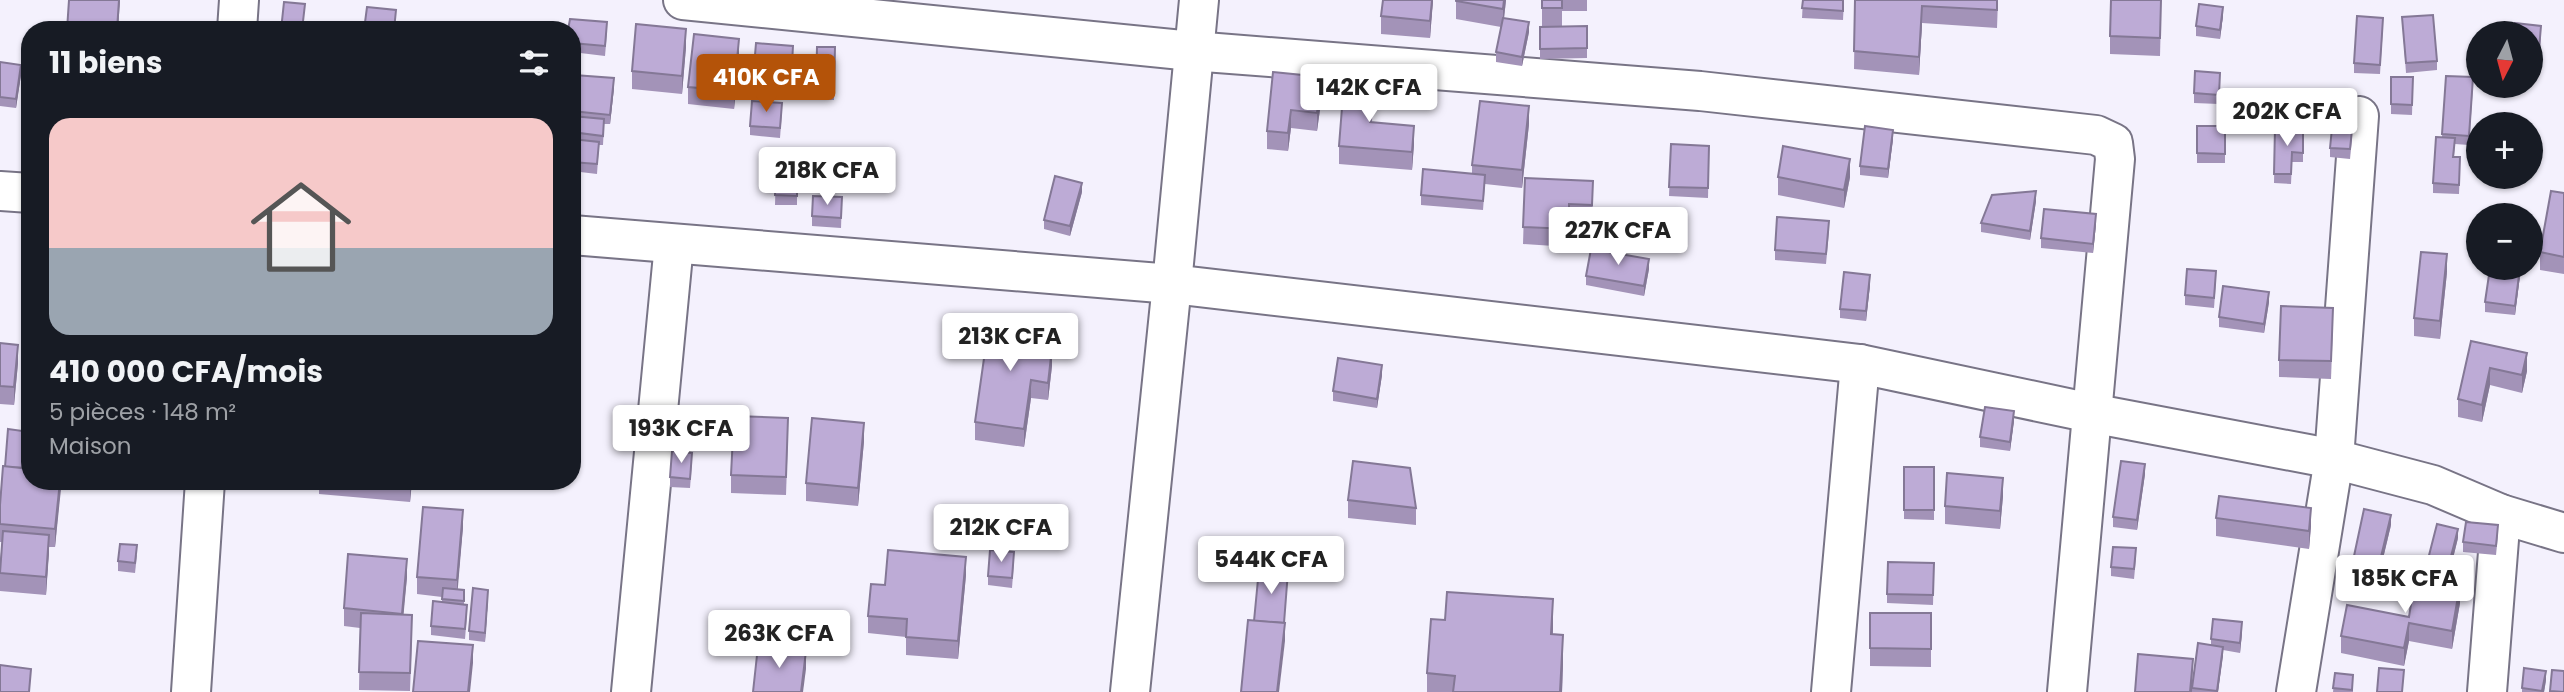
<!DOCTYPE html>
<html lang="fr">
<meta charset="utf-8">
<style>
:root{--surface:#171b24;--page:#20242c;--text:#f1f3f6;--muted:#9ea1a6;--accent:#b45309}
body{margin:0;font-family:Poppins,sans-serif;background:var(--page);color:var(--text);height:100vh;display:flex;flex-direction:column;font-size:26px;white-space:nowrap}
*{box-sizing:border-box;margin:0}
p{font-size:23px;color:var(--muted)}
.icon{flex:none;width:38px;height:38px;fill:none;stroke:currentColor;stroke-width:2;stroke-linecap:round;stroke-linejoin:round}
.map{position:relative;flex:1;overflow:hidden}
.panel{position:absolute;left:21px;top:21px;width:560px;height:469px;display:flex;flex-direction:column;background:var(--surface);border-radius:28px;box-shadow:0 2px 5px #0004}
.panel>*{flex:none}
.needle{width:46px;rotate:186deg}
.controls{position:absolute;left:2466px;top:21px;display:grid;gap:14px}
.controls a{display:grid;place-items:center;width:77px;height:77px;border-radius:50%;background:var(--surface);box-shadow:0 2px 5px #0004;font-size:35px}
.price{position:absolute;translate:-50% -60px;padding:0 16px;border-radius:7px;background:#fff;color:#222;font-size:23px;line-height:46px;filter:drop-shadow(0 2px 4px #0008)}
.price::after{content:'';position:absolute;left:50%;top:42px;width:21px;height:16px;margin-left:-10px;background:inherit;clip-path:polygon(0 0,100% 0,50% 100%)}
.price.active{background:var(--accent);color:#fff}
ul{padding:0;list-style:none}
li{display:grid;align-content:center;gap:14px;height:371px;padding:0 28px}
li span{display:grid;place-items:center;height:217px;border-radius:21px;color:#555}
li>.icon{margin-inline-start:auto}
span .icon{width:126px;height:126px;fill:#fffc;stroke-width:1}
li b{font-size:30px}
h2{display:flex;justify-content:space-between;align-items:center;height:84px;padding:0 28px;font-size:30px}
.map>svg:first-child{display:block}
</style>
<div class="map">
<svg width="2564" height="692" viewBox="0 0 2564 692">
<rect width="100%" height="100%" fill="#f4f1fd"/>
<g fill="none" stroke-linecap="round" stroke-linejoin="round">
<defs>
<g id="minor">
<polyline points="683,0 1192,51 1700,91 2096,135 2113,143 2115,159 2067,692"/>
<polyline points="237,30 239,0"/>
<polyline points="0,191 30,193"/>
<polyline points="572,235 1172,284 1860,364 2091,413 2334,459 2433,485 2501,514 2564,533"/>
<polyline points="191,692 205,481"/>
<polyline points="631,692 674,244"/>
<polyline points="1831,692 1860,364"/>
<polyline points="2296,692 2334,459 2359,116"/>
<polyline points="2487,692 2501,514"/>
</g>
<polyline id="tertiary" points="1130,692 1172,284 1199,0"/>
</defs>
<use href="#minor" stroke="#787486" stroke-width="42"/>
<use href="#tertiary" stroke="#787486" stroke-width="42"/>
<use href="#minor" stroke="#fff" stroke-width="38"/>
<use href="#tertiary" stroke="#fff" stroke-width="38"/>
</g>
<g fill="#a393b8">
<polygon points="1433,0 1430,38 1381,34 1381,16"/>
<polygon points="1456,0 1506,0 1504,18 1529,32 1522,66 1496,62 1496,52 1501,27 1456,19"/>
<polygon points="1542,0 1587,0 1587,11 1562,11 1562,26 1542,26"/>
<polygon points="1803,0 1844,0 1843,20 1802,18"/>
<polygon points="1855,0 1998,0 1997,28 1922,23 1919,75 1854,69"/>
<polygon points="2161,16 2160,56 2110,54 2110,36"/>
<polygon points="2223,16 2220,39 2196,36 2196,26"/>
<polygon points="2402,17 2437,61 2437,70 2406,73"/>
<polygon points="1587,26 1587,58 1540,59 1540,27"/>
<polygon points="2383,27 2380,74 2354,73 2354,63"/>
<polygon points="572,30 607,32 605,56 572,52"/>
<polygon points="2530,33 2541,36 2539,59 2530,58"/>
<polygon points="686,47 682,94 632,89 632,71"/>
<polygon points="817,47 835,47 834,100 816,100"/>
<polygon points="793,55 791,91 753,88 753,79"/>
<polygon points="739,57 734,109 688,104 688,87"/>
<polygon points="0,62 21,75 16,108 0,106"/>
<polygon points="1273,72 1322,95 1317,131 1291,128 1288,151 1267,149 1267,131"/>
<polygon points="2446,76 2473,87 2469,145 2455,144 2454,157 2460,167 2459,194 2433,193 2433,183 2442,137"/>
<polygon points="2391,77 2413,77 2412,115 2391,114"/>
<polygon points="2220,82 2219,104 2194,103 2194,93"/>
<polygon points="614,88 610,124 604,124 603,145 599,145 597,174 572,171 572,90"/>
<polygon points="1373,102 1372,122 1414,144 1412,170 1339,164 1339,146"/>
<polygon points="782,112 780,138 750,135 750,126"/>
<polygon points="1529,124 1522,188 1485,184 1483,210 1421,205 1421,195 1472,174 1472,165"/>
<rect x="2197" y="126" width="28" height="37"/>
<polygon points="2275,128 2303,128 2303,162 2292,162 2291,184 2274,183"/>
<polygon points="1893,139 1888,178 1860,175 1860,166"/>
<polygon points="2352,139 2350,159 2330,157 2330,148"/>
<polygon points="1671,144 1709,146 1708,198 1669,196"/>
<polygon points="776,167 797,168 797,205 775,205"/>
<polygon points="1778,177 1850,177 1844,208 1778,195"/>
<polygon points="1525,178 1593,199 1592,223 1569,222 1569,247 1523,244"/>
<polygon points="1082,192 1070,236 1044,229 1044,220"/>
<polygon points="2564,193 2564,274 2540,270 2540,252"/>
<polygon points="842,197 841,228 812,226 812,216"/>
<polygon points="2036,201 2030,240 1981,232 1981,223"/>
<polygon points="2096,224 2093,253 2041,248 2041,238"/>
<polygon points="1829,231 1826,264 1775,260 1775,250"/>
<polygon points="2521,268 2515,315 2485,312 2485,302"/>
<polygon points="1649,269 1644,296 1586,285 1586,276"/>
<polygon points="2447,272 2440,339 2414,336 2414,318"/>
<polygon points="2216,281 2214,308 2185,305 2185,295"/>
<polygon points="1870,285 1866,321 1840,318 1840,309"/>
<polygon points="2269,302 2264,333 2219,327 2219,317"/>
<polygon points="2333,326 2331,379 2279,377 2279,360"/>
<polygon points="1028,340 1027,344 1052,366 1048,400 1031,398 1024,447 975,440 975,422"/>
<polygon points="2471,341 2527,371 2522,393 2490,385 2482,422 2458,417 2458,399"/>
<polygon points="0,343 18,363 14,405 0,404"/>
<polygon points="1382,375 1377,408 1333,401 1333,391"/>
<polygon points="2014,421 2010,451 1980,447 1980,437"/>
<polygon points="788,436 786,495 731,493 731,475"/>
<polygon points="864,441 858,506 806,501 806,483"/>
<polygon points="692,463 690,488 670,487 670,477"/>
<polygon points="5,467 28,468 61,481 55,547 49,547 46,595 0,591 0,562 2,542 0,542 0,505"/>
<polygon points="1904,467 1934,467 1934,520 1904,519"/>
<polygon points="2145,474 2137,530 2113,527 2113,517"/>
<polygon points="319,481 412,481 410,502 319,494"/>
<polygon points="2003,496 2000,529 1945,524 1945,506"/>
<polygon points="1348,500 1416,508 1416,525 1348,518"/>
<polygon points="2216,518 2311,526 2309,549 2216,536"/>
<polygon points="2391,525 2380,571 2354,565 2354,556"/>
<polygon points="463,527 457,590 464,590 464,604 467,614 465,639 431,635 431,626 442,602 442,597 417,594 417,577"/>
<polygon points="2498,535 2496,555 2463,552 2463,542"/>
<polygon points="2458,538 2447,583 2460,603 2452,649 2409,641 2404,666 2341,653 2341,636 2409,617 2425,580 2425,571"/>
<polygon points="137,555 135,573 118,571 118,561"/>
<polygon points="2136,558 2134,579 2111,576 2111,567"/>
<polygon points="1014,562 1012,588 988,585 988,576"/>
<polygon points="1934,563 1933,605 1887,603 1887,594"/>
<polygon points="966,575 958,659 906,655 906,637 868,633 868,616 885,585"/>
<polygon points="407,577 403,615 412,633 410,691 359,690 360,628 344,626 344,608"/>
<polygon points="488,599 485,642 469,640 469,631"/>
<polygon points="1931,613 1931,667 1870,666 1870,648"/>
<polygon points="1553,628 1553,634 1563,663 1562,692 1427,692 1427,673"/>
<polygon points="2242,632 2240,653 2223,650 2218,692 2192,692 2192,688 2211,645 2211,639"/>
<polygon points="2335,673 2353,685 2353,692 2333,692"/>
<polygon points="2546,680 2544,692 2522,692 2522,688"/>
</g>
<g fill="#847896">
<polygon points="119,0 120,0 118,30 117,30"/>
<polygon points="1432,0 1433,0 1430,38 1430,21"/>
<polygon points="1504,0 1506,0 1503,27 1503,9"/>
<polygon points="1922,6 1922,23 1919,75 1919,57"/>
<polygon points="2223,7 2223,16 2220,39 2220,30"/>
<polygon points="1529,22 1529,32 1522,66 1522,57"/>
<polygon points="686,29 686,47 682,94 682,76"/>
<polygon points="739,39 739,57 734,109 734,91"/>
<polygon points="21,65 21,75 16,108 16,99"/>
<polygon points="1322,77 1322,95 1317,131 1317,113"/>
<polygon points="614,78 614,88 610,124 610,115"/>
<polygon points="1373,85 1373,102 1370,140 1370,122"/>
<polygon points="1529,106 1529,124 1522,188 1522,170"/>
<polygon points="1291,110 1291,128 1288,151 1288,133"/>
<polygon points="1414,126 1414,144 1412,170 1412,152"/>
<polygon points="1893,130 1893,139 1888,178 1888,169"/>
<polygon points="1850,159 1850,177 1844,208 1844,190"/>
<polygon points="1082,183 1082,192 1070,236 1070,226"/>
<polygon points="2036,191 2036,201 2030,240 2030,231"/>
<polygon points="2096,214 2096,224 2093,253 2093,244"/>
<polygon points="2447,254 2447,272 2440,339 2440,321"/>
<polygon points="1649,259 1649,269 1644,296 1644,286"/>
<polygon points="2520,268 2521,268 2515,315 2515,306"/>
<polygon points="1870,275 1870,285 1866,321 1866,311"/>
<polygon points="2269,292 2269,302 2264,333 2264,324"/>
<polygon points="1028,322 1028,340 1025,361 1025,344"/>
<polygon points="18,345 18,363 14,405 14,387"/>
<polygon points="1052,348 1052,366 1048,400 1048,383"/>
<polygon points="2527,353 2527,371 2522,393 2522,375"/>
<polygon points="1382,365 1382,375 1377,408 1377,399"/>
<polygon points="2490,368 2490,385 2482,422 2482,405"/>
<polygon points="1031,380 1031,398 1024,447 1024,429"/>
<polygon points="2014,411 2014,421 2010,451 2010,442"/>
<polygon points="864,423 864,441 858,506 858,488"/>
<polygon points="2145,464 2145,474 2137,530 2137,520"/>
<polygon points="2003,478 2003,496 2000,529 2000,511"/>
<polygon points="60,481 61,481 61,489 55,547 55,529"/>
<polygon points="410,481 412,481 410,502"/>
<polygon points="2311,508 2311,526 2309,549 2309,531"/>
<polygon points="463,510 463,527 457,598 457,580"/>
<polygon points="2391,515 2391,525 2380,571 2380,561"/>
<polygon points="2458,529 2458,538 2446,586 2446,576"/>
<polygon points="49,535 49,553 46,595 46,577"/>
<polygon points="966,557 966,575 958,659 958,641"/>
<polygon points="407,559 407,577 402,631 402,614"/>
<polygon points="2460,585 2460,603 2452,649 2452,631"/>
<polygon points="488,590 488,599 485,642 485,633"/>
<polygon points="1553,599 1553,628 1551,663 1551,634"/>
<polygon points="2242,622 2242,632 2240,653 2240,643"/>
<polygon points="1285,623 1285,641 1279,692 1277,692"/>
<polygon points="2409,623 2409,641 2404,666 2404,648"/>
<polygon points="1563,635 1563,663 1562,692 1560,692"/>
<polygon points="473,645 473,663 470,692 468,692"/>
<polygon points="2223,647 2223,656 2218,692 2217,692"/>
<polygon points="806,651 806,669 803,692 801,692"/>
<polygon points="2193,659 2192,692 2190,692"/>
<polygon points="2546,671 2546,680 2544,692 2542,692"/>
</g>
<g fill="#bdabd6" stroke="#847896" stroke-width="2">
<polygon points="69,0 119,0 117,30 67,30"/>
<polygon points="1383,0 1432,0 1430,21 1381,16"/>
<polygon points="1456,0 1504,0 1503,9 1456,1"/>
<rect x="1542" y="0" width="20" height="8"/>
<polygon points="1803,0 1843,0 1843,11 1802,8"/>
<polygon points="1855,0 1997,0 1997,10 1922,6 1919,57 1854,51"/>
<polygon points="2111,0 2161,0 2160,38 2110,36"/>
<polygon points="284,2 305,4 302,30 281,30"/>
<polygon points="2199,4 2223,7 2220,30 2196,26"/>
<polygon points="367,7 396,10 394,30 364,30"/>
<polygon points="2433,15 2437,61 2406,63 2402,17"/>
<polygon points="2357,16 2383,18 2380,65 2354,63"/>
<polygon points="1503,18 1529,22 1522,57 1496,52"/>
<polygon points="570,19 607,22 605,46 572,43 572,30 568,30"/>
<polygon points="2515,23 2541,26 2539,49 2530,49 2530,33 2514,33"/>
<polygon points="636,24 686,29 682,76 632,71"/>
<polygon points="1587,26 1587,48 1540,49 1540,27"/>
<polygon points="694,34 739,39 734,91 688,87"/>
<polygon points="756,43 793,46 791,81 753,79"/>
<polygon points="817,47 835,47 834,91 816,90"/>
<polygon points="0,62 21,65 16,99 0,97"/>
<polygon points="2195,71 2220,73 2219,95 2194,93"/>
<polygon points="1273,72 1322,77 1317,113 1291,110 1288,133 1267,131"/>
<polygon points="574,75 614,78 610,115 572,111 572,90"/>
<polygon points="2446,76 2473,77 2469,136 2442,134"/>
<polygon points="2391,77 2413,77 2412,105 2391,104"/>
<polygon points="1344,82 1373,85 1370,122 1414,126 1412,152 1339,146"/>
<polygon points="752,101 782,103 780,128 750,126"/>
<polygon points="1480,101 1529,106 1522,170 1472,165"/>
<polygon points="572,116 604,119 603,136 572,132"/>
<polygon points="1865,126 1893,130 1888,169 1860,166"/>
<polygon points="2197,126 2225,126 2225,154 2197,153"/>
<polygon points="2275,128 2303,128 2303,153 2292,152 2291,174 2274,174"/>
<polygon points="2332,128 2352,130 2350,149 2330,148"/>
<polygon points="2436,137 2455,138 2453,157 2460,157 2459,185 2433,183"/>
<polygon points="572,139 599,142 597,164 572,162"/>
<polygon points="1671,144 1709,146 1708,188 1669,187"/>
<polygon points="1783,146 1850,159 1844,190 1778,177"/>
<polygon points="776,167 797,168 797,196 775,195"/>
<polygon points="1423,169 1485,175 1483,201 1421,195"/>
<polygon points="1055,176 1082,183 1070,226 1044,220"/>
<polygon points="1525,178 1593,181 1592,205 1569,204 1569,229 1523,227"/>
<polygon points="2036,191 2030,231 1981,223 1992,195"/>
<polygon points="2551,191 2564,193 2564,257 2540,252"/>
<polygon points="813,196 842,197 841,218 812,216"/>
<polygon points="2044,209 2096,214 2093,244 2041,238"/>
<polygon points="1777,217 1829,221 1826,254 1775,250"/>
<polygon points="1591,249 1649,259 1644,286 1586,276"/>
<polygon points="2421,252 2447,254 2440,321 2414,318"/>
<polygon points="2490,268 2520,268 2515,306 2485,302"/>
<polygon points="2187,269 2216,271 2214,298 2185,295"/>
<polygon points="1844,272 1870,275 1866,311 1840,309"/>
<polygon points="2223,286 2269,292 2264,324 2219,317"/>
<polygon points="2281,306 2333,308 2331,361 2279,360"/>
<polygon points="990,316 1028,322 1025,344 1052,348 1048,383 1031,380 1024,429 975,422"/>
<polygon points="2471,341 2527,353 2522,375 2490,368 2482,405 2458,399"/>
<polygon points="0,343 18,345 14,387 0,386"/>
<polygon points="1338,358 1382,365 1377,399 1333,391"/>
<polygon points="1985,407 2014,411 2010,442 1980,437"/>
<polygon points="734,416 788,418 786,477 731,475"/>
<polygon points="812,418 864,423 858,488 806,483"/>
<polygon points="8,429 30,432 27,468 5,467"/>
<polygon points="672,451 692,453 690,479 670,477"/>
<polygon points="1353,461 1410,468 1416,508 1348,500"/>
<polygon points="2121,461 2145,464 2137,520 2113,517"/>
<polygon points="3,466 30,469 30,481 60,481 55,529 0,524 0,505"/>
<rect x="1904" y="467" width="30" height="43"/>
<polygon points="1947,473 2003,478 2000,511 1945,506"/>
<polygon points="2219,496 2311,508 2309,531 2216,518"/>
<polygon points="423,507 463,510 457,580 417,577"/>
<polygon points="2364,509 2391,515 2380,561 2354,556"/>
<polygon points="2466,522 2498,525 2496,546 2463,542"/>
<polygon points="2437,524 2458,529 2446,576 2425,571"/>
<polygon points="3,531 49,535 46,577 0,573"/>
<polygon points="120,544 137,545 135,563 118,561"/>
<polygon points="2113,547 2136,548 2134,569 2111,567"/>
<polygon points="888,550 966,557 958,641 906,637 907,619 868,616 871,584 885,585"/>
<polygon points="990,550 1014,552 1012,578 988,576"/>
<polygon points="348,554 407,559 402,614 344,608"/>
<polygon points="1888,562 1934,563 1933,595 1887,594"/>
<polygon points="1259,569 1288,571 1284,623 1254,621"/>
<polygon points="2415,578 2460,585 2452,631 2409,623 2404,648 2341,636 2347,605 2409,617"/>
<polygon points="443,588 464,590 464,601 442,599"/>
<polygon points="473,588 488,590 485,633 469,631"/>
<polygon points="1447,592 1553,599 1551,634 1563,635 1560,692 1453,692 1455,676 1427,673 1431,619 1445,620"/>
<polygon points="433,601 467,605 465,629 431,626"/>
<polygon points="361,613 412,615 410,673 359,672"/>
<polygon points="1870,613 1931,613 1931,649 1870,648"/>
<polygon points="2213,619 2242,622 2240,643 2211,639"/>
<polygon points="1248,620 1285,623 1277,692 1241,692"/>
<polygon points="418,641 473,645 468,692 413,692"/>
<polygon points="2198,643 2223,647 2217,691 2192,688"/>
<polygon points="758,646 806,651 801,692 753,692"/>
<polygon points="2138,654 2193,659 2190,692 2135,692"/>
<polygon points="0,665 31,669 29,692 0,692"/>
<polygon points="2379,668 2404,670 2402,692 2377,692"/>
<polygon points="2524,668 2546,671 2542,691 2522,688"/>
<polygon points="2552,670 2564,671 2564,692 2550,691"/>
<polygon points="2335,673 2353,675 2352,690 2333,688"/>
</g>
</svg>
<div class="controls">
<a><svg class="needle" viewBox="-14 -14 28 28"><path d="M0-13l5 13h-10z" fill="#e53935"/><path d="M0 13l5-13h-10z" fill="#9ea1a6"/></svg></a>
<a>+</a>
<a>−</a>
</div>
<b class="price active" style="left:766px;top:114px">410K CFA</b>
<b class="price" style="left:1369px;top:124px">142K CFA</b>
<b class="price" style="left:2287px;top:148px">202K CFA</b>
<b class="price" style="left:827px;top:207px">218K CFA</b>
<b class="price" style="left:1618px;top:267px">227K CFA</b>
<b class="price" style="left:1010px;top:373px">213K CFA</b>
<b class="price" style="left:681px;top:465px">193K CFA</b>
<b class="price" style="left:1001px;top:564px">212K CFA</b>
<b class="price" style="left:1271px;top:596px">544K CFA</b>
<b class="price" style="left:2405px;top:615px">185K CFA</b>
<b class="price" style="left:779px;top:670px">263K CFA</b>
<section class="panel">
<h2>11 biens<svg class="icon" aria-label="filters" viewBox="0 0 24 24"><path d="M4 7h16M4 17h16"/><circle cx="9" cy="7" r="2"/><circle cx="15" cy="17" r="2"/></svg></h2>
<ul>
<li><span style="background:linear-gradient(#f6c9c9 60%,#9aa5b1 0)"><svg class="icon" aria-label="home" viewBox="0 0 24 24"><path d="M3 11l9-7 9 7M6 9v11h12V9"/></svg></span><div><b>410 000 CFA/mois</b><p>5 pièces · 148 m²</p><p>Maison</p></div></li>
</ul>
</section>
</div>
